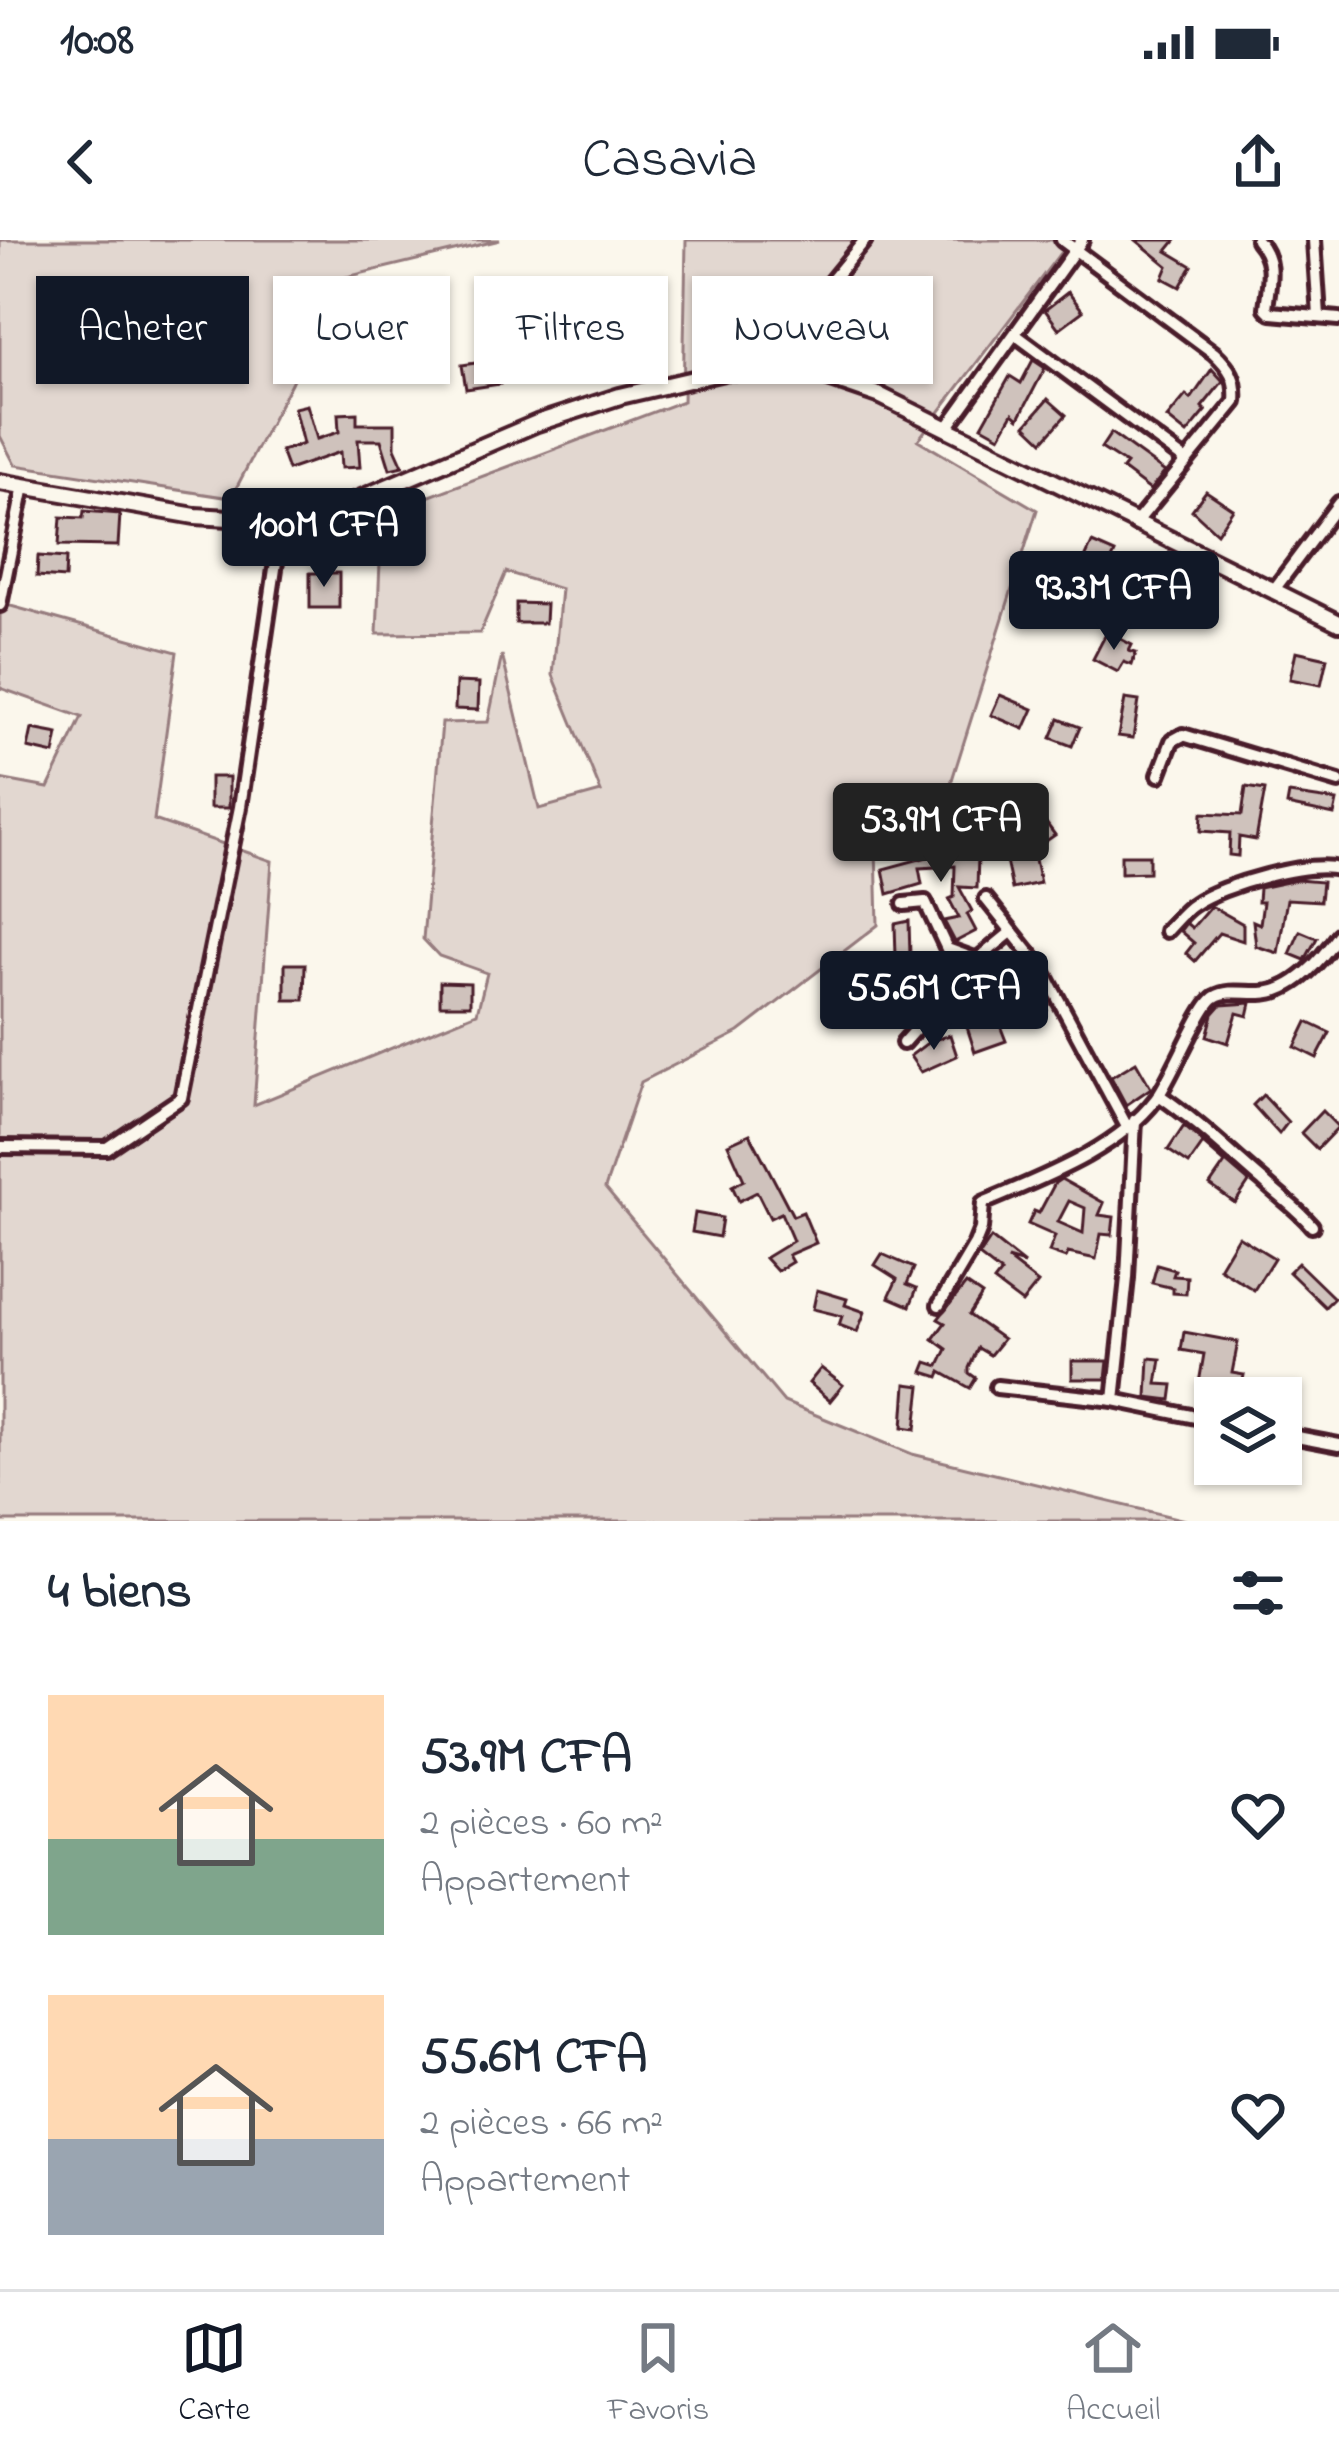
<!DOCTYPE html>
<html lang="fr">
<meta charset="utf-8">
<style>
:root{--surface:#fff;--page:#f2f2f3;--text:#1f2937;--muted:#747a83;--line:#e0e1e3;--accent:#111827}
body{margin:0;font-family:"Indie Flower",sans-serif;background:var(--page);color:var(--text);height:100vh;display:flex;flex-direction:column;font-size:45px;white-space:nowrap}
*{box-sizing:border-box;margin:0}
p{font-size:39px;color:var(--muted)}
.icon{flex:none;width:66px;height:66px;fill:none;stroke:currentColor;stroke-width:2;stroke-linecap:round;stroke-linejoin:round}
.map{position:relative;height:1281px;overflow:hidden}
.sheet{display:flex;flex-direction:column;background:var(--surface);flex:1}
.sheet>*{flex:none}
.banner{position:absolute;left:36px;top:36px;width:1269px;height:108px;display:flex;gap:24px}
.tools{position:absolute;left:1194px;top:1137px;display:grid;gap:24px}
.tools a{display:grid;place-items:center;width:108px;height:108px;border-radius:0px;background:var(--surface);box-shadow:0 3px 9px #0004;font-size:60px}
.price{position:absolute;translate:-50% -102px;padding:0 27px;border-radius:12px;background:var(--accent);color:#fff;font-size:39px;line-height:78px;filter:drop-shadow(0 3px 6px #0008)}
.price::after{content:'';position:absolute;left:50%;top:72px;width:36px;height:27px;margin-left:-18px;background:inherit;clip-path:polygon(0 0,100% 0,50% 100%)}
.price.on{background:#222;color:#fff}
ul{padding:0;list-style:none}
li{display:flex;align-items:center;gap:36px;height:300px;padding:0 48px}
li span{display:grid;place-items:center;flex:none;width:336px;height:240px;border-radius:0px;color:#555}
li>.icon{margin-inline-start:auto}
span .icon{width:144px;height:144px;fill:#fffc;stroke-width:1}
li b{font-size:51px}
h2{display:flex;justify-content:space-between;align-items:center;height:144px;padding:0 48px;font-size:51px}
.pill{padding:0 42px;border-radius:0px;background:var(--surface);box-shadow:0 3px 9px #0004;font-size:42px;line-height:108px}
.pill.on{background:var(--accent);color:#fff}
.status{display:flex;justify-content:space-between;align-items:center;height:84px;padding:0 60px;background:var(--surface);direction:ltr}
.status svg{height:33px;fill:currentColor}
header{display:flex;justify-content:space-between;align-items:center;height:156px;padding:0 48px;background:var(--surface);font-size:54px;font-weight:600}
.dock{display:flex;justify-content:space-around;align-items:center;height:168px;border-top:3px solid var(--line);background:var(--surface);font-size:33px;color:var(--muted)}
.dock a{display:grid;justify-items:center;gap:6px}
.dock .on{color:var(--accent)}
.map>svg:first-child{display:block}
</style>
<div class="status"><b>10:08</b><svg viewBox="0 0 49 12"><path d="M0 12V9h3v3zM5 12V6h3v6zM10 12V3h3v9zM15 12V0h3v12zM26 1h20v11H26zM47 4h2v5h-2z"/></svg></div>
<header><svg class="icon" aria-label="back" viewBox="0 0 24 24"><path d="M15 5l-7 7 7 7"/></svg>Casavia<svg class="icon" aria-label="share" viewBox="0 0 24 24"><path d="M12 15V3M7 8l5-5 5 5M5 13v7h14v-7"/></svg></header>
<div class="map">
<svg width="1339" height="1281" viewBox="0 0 1339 1281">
<rect width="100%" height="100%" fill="#fbf7ec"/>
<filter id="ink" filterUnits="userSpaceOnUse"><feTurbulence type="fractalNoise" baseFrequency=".00833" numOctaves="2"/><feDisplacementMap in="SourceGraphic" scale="24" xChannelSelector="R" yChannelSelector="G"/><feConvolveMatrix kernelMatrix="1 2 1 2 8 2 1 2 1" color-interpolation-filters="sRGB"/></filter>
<g filter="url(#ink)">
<g fill="#e2d7d0" stroke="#967b7e" stroke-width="3">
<polygon points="0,0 500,0 338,39 291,143 231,258 15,225 0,196"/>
<polygon points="686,0 1070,0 918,200 1037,270 934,597 876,608 878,685 739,792 641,842 605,948 784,1162 912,1214 1189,1281 0,1281 0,539 48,548 82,477 0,448 0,363 177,412 154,580 272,621 254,865 477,773 487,733 439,716 423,699 442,483 488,482 502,415 539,569 601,552 553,435 561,349 506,332 480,393 377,394 382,274 683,161"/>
</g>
<g fill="#cfc2bc" stroke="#4a1f2b" stroke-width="3" fill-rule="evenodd">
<polygon points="1136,0 1176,0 1167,11 1192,26 1180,47 1163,38 1168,26"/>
<polygon points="1068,52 1083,71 1059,89 1045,70"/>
<polygon points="379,65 382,84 363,87 364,95 348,98 344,71"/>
<polygon points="557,107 576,108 575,132 556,131"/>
<polygon points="496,120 500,144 466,149 462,125"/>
<polygon points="1033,120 1045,128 1019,178 1013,173 1000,196 982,186 1010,136 1021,143"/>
<polygon points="1212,129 1223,141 1202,167 1206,171 1187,194 1167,178 1186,155 1191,159"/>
<polygon points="1048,159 1066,175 1043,201 1026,185"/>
<polygon points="307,165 317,199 339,192 338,174 357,173 357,184 395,184 395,208 403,226 390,229 381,200 358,200 360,227 341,228 340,212 288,230 281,211 303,204 294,168"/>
<polygon points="1111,193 1165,232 1150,250 1122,229 1126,224 1101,208"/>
<polygon points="1206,251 1233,269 1217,293 1192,270"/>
<polygon points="84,271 120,274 118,306 59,305 61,277 83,278"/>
<polygon points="1092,303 1115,313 1106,333 1083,323"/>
<polygon points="38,316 66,318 65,338 37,336"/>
<rect x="310" y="333" width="29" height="35"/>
<polygon points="516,363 546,364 545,383 516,383"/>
<polygon points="1107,392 1132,405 1129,411 1136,413 1132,425 1124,422 1118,432 1093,419"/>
<polygon points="1296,411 1327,418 1321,445 1290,439"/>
<polygon points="456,442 479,443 478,470 455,469"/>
<polygon points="1000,455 1033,469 1024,489 991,475"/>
<polygon points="1125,459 1139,461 1133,498 1118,496"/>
<polygon points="1059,479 1080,487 1072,506 1051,498"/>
<polygon points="32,489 58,494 54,514 28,508"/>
<rect x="210" y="537" width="19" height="31"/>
<polygon points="1246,547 1265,550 1256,600 1239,597 1238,616 1229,615 1230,593 1201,591 1202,573 1242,575"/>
<polygon points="1289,554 1337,561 1334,575 1287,565"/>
<polygon points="1004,571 1015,594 1041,576 1055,595 1033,610 1040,643 1012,649 1003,607 996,610 983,581"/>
<polygon points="978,615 977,648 959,647 972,671 967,674 976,691 955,702 944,681 959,678 949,659 954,657 955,626 919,628 922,644 888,654 883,629 931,616"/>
<polygon points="1121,615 1149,615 1149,632 1121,633"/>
<polygon points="1297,640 1322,642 1320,661 1287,659 1278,713 1256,706 1253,681 1260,684 1263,662 1258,662 1259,648"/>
<polygon points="1211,666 1243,684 1243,701 1219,693 1195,721 1186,713 1194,703 1180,691 1186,683 1192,688"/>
<polygon points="909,681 910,716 896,716 895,684"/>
<polygon points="1300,691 1317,698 1305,720 1290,714"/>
<polygon points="285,724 305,724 304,760 285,760"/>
<polygon points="1028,735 1037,762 1042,759 1047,770 1026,781 1015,754 1002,758 998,744"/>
<polygon points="440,742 470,743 470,765 440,765"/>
<polygon points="1251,763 1248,776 1237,773 1228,803 1207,796 1213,774 1221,765"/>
<polygon points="994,770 1006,801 975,812 965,781"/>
<polygon points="1307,782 1330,793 1317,818 1295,807"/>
<polygon points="950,795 957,816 921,832 910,816 930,801"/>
<polygon points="1136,822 1151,848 1126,865 1111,837"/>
<polygon points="1263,855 1288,882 1279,894 1253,865"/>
<polygon points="1322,871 1338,887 1317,909 1301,893"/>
<polygon points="1184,886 1249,942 1235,963 1210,945 1225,923 1203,904 1189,924 1168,910"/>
<polygon points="750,894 793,976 803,972 816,1003 788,1015 792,1022 777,1031 765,1018 793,1001 781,973 770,978 757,952 739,961 732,946 744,940 728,904"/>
<path d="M1061,939L1104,963L1099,975L1114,977L1112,995L1101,994L1096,1019L1068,1013L1066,1018L1049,1012L1055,996L1028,984L1034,971L1039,973L1055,943ZM1069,961L1085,968L1083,993L1058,982Z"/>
<polygon points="695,973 722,978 719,997 692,992"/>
<polygon points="1238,996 1274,1018 1254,1050 1219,1028"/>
<polygon points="991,998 1024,1024 1007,1019 1038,1043 1022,1063 994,1042 1001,1033 979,1016"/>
<polygon points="882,1014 914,1028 907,1044 917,1048 910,1066 889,1057 897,1039 875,1025"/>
<polygon points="1298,1023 1334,1058 1325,1067 1289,1032"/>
<polygon points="1157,1025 1175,1030 1173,1036 1187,1037 1186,1054 1173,1053 1173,1048 1152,1043"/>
<polygon points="966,1044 982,1055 969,1075 1003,1099 990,1115 978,1108 969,1128 969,1133 976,1138 970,1148 941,1132 939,1137 923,1132 927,1122 939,1126 947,1109 933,1099 945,1083 938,1079"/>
<polygon points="817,1050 847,1059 845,1065 865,1072 857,1092 839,1085 842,1076 813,1069"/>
<polygon points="1184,1092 1238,1102 1232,1133 1244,1135 1242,1146 1199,1143 1204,1114 1181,1110"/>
<polygon points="1149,1118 1161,1119 1157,1144 1173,1145 1171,1160 1147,1157"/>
<polygon points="1072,1121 1108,1121 1106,1139 1072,1139"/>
<polygon points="821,1128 843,1145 830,1161 809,1143"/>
<polygon points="906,1144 921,1146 916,1189 903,1187"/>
</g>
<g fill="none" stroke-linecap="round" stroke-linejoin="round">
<defs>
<g id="minor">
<path d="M1062,0L1214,113C1230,128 1237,139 1235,162L1135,284"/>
<path d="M1257,0C1276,22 1269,41 1266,68L1271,73L1339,79"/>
<polyline points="1314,0 1319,76"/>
<polyline points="1016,95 1185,220"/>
<polyline points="778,130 792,89 865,0"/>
<polyline points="947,188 1082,0"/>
<polyline points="1273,351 1339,263"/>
<polyline points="0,365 24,246"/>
<polyline points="1159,535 1172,501 1183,495 1339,542"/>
<polyline points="986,659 1042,729 1126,885"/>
<polyline points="904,664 925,662 947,709 977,720"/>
<path d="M1166,691C1175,682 1184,670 1194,664C1222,645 1307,621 1339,629"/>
<polyline points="903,803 977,720 1010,693"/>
<path d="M1159,855C1197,881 1228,911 1263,941C1280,957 1297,968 1312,986"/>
<polyline points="0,907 107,908 181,858 240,567 282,281"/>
<path d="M939,1065L975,1004L981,989L983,963C1041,938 1116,911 1156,859C1172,838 1201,764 1215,757C1228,749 1246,754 1261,753C1295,752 1321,720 1339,694"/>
<polyline points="997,1147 1114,1160 1215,1181"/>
<polyline points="1114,1160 1127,1038 1135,880"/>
<polyline points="1281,1194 1339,1205"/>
</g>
<polyline id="tertiary" points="0,242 195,276 282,281 352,262 537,183 620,156 728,131 817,134 881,156 1339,383"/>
</defs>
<use href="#minor" stroke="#4a1f2b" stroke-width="20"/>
<use href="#tertiary" stroke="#4a1f2b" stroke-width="22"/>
<use href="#minor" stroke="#fbf7ec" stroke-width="10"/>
<use href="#tertiary" stroke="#fbf7ec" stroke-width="14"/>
</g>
</g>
</svg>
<div class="tools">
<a><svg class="icon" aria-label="layers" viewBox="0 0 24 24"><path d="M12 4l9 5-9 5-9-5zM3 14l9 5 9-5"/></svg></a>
</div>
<b class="price" style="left:324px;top:350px">100M CFA</b>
<b class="price" style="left:1114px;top:413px">93.3M CFA</b>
<b class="price on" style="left:941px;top:645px">53.9M CFA</b>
<b class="price" style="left:934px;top:813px">55.6M CFA</b>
<div class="banner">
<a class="pill on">Acheter</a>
<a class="pill">Louer</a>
<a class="pill">Filtres</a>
<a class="pill">Nouveau</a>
</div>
</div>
<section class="sheet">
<h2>4 biens<svg class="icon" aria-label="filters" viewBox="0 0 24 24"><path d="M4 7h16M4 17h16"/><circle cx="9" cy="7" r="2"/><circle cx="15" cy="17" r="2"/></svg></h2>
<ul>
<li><span style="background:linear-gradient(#ffd9b3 60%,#7fa58c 0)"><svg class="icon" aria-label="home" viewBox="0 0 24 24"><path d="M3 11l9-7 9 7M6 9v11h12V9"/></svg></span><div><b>53.9M CFA</b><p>2 pièces · 60 m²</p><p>Appartement</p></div><svg class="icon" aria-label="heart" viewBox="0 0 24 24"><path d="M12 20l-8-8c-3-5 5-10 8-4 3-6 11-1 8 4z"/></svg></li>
<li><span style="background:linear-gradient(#ffd9b3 60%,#9aa5b1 0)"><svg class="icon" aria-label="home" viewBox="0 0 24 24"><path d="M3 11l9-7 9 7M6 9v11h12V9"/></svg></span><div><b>55.6M CFA</b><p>2 pièces · 66 m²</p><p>Appartement</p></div><svg class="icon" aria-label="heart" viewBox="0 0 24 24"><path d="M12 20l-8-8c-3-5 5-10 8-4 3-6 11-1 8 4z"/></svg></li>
</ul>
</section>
<nav class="dock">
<a class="on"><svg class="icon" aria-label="map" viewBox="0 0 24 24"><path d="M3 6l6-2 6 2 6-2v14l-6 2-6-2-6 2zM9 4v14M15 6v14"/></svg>Carte</a>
<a><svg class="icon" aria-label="saved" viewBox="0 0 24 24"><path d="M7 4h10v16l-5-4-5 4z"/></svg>Favoris</a>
<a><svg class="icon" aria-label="home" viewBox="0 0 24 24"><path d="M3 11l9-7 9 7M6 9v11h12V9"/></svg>Accueil</a>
</nav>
